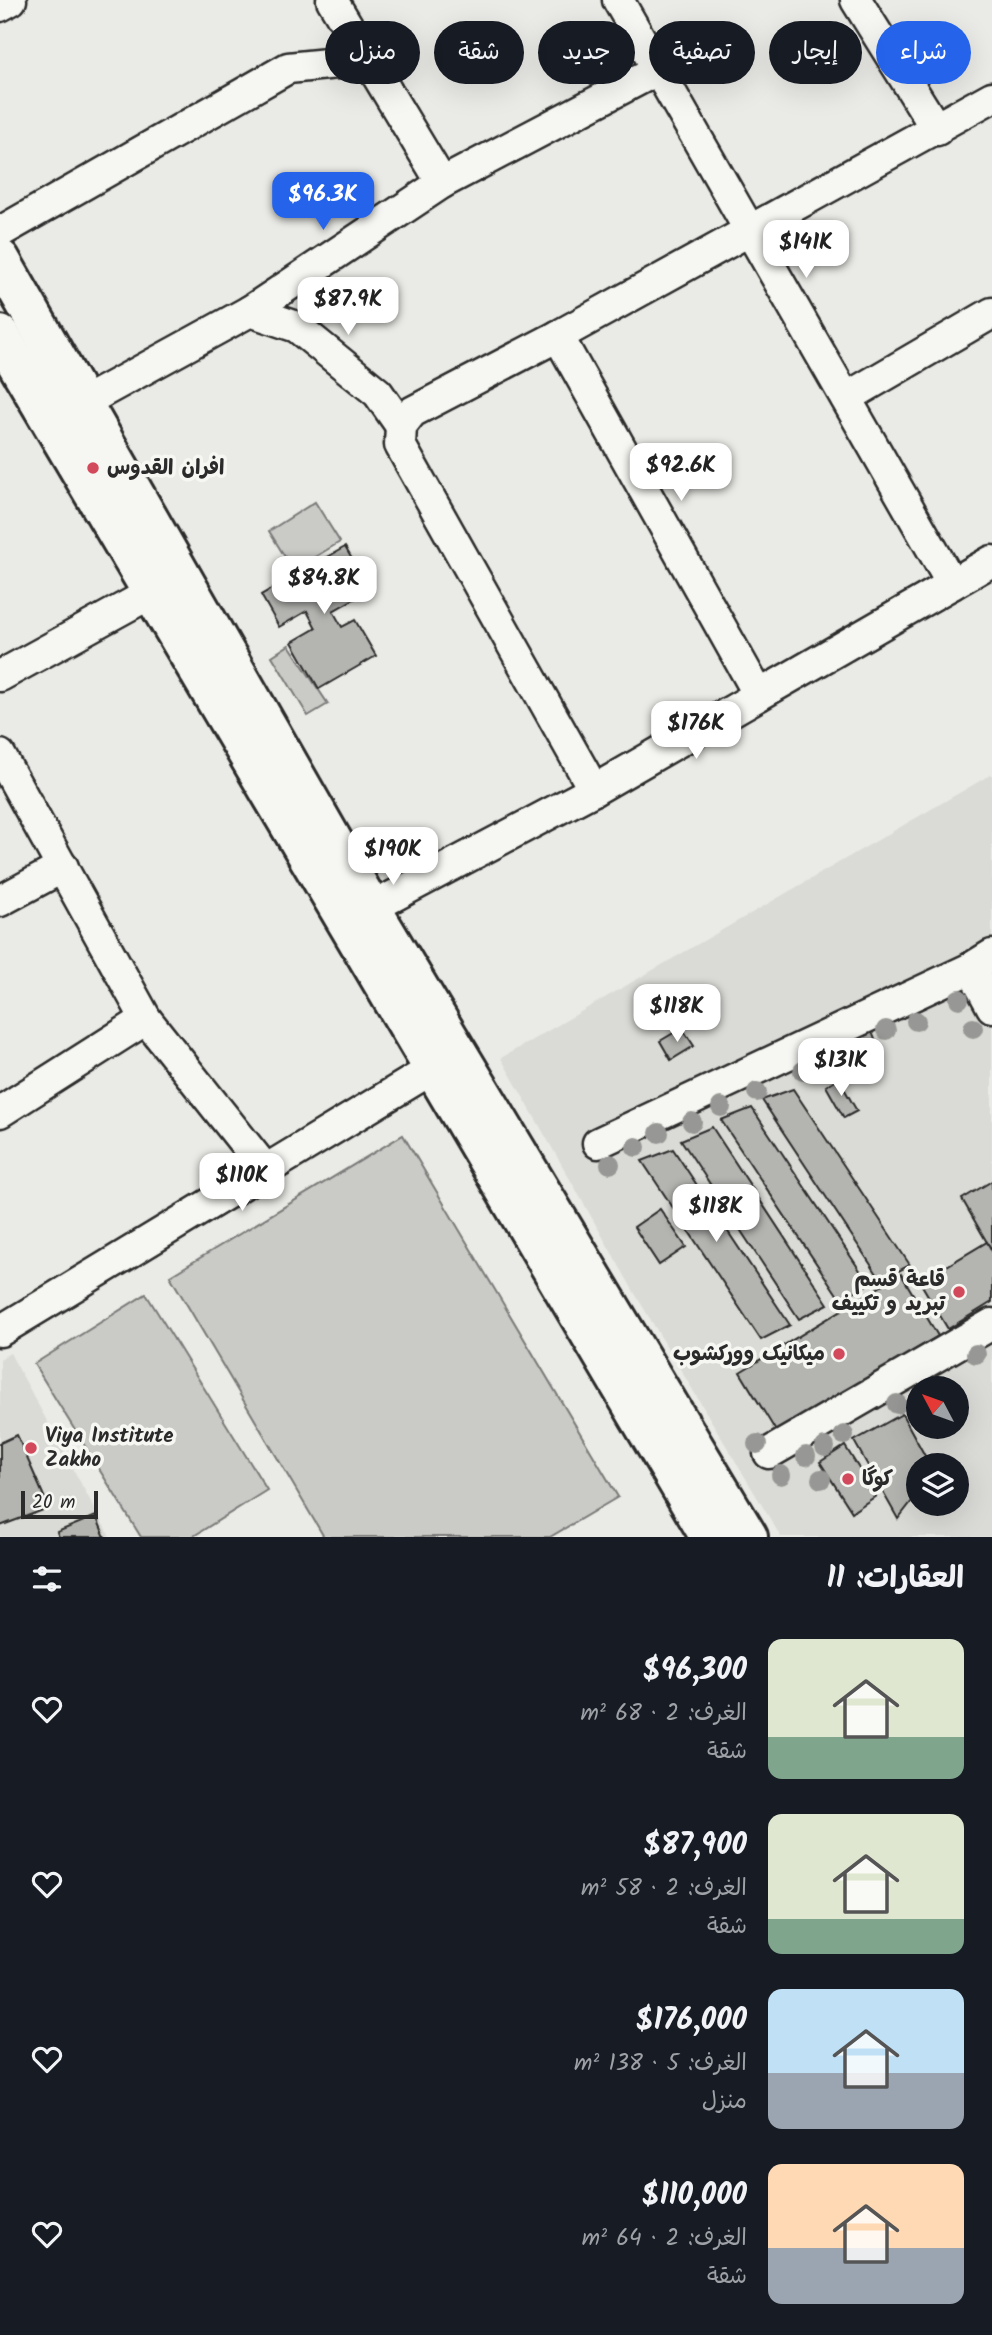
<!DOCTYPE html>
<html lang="ar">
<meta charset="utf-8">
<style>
:root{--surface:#171b24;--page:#242831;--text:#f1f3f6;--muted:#9ea1a6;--accent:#2563eb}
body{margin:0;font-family:Kalam,"Playpen Sans Arabic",sans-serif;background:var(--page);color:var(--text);direction:rtl;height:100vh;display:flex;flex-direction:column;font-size:26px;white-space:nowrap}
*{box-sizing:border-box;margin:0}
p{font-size:23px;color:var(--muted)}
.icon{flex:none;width:38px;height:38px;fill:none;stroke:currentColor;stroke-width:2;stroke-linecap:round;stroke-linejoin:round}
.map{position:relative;height:1537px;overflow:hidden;direction:ltr}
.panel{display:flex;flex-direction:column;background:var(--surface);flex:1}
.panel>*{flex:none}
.hud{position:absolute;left:21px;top:21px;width:950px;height:63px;direction:rtl;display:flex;gap:14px}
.needle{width:46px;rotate:311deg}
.buttons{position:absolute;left:906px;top:1376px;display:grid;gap:14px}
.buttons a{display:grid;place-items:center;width:63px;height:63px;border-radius:50%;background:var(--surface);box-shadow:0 7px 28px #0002;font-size:35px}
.scale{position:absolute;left:21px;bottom:18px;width:77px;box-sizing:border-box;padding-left:7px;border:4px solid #2b2b2b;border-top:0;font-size:19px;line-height:24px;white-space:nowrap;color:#2b2b2b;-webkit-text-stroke:5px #f6f6f2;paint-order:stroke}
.price{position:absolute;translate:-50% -60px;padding:0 16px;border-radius:14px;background:#fff;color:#222;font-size:23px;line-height:46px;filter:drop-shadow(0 2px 4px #0008)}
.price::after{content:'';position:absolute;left:50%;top:42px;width:21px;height:16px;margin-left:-10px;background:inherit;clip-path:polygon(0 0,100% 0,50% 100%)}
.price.on{background:var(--accent);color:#fff}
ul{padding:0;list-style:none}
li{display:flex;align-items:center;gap:21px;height:175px;padding:0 28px}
li span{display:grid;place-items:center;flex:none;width:196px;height:140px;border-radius:14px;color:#555}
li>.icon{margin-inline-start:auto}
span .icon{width:84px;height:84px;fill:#fffc;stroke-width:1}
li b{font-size:30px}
h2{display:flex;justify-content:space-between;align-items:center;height:84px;padding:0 28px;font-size:30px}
.chip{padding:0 24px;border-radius:32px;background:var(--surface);box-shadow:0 7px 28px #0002;font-size:24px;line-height:63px}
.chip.on{background:var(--accent);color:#fff}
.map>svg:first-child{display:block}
</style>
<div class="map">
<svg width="992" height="1537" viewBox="0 0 992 1537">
<rect width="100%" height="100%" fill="#eaeae6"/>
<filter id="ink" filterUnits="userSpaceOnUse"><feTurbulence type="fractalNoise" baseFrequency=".0143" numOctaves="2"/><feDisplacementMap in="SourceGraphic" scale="14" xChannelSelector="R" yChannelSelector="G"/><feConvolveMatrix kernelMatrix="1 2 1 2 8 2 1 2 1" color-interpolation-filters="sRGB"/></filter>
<g filter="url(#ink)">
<g fill="#dadad6" fill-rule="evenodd">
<path d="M992,774V1537H781L637,1297L501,1058ZM919,1388H957V1426H919ZM919,1465H957V1503H919Z"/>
<polygon points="10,1353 110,1537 0,1537 0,1359"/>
</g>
<g fill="#cacac7" stroke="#7a7a79" stroke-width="2">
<polygon points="315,502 340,542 293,570 269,531"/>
<polygon points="289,645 328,704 308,716 272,656"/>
<polygon points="403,1135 618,1497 550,1537 324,1537 170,1276"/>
<polygon points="146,1294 267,1490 192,1537 141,1537 34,1364"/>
</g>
<g fill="#b4b4b1" stroke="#2b2b2b" stroke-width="2">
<polygon points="345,547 370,590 333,611 342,627 355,620 376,656 319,689 292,642 316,628 307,611 279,627 261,595"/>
<polygon points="682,1028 694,1046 671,1060 660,1041"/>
<polygon points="872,1032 876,1042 834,1061 829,1051"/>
<polygon points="838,1078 857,1111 844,1118 826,1086"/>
<polygon points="793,1089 910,1265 881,1280 762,1100"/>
<polygon points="752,1108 869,1284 840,1299 721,1120"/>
<polygon points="712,1127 828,1304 799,1319 681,1140"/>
<polygon points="673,1149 790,1325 761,1340 642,1161"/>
<polygon points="992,1181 992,1251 962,1199"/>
<polygon points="660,1209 686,1247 659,1265 634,1227"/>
<polygon points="987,1242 992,1251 992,1302 948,1329 920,1282"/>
<polygon points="901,1274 938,1336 777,1433 740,1372"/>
<polygon points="919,1403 920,1426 918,1427 907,1409"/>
<polygon points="902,1414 930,1465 919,1465 919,1492 898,1519 854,1441"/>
<polygon points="17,1435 49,1508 0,1526 0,1443"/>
<polygon points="845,1446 876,1496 852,1512 820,1462"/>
<polygon points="96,1516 105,1537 59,1537 57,1532"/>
</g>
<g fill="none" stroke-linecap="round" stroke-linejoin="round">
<defs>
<g id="street">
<polyline points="618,0 952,584"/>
<polyline points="856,0 937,130"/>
<polyline points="0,6 11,0"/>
<polyline points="442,183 657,70"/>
<polyline points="0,232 288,68 367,60"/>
<polyline points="250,311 297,327 378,393 401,426"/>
<polyline points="558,336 759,695"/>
<polyline points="846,398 992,313"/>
<polyline points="84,402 250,311 442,183 332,0"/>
<polyline points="0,676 153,592"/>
<polyline points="0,755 146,1019 265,1169"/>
<polyline points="594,790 400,445 401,426 412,412 558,336 992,97"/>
<polyline points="0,901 63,867"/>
<polyline points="371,908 594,790 992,561"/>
<polyline points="971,968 992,1007"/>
<polyline points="0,1112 146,1019"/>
<polyline points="598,1143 971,968 992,955"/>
<polyline points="0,1331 452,1057"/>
<polyline points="769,1453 992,1324"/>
</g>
<g id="secondary">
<polyline points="0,259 371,908 748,1537"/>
<polyline points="0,335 710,1537"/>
</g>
</defs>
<use href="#street" stroke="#2b2b2b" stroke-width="35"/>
<use href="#secondary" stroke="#2b2b2b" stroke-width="44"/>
<use href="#street" stroke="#f6f6f2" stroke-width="30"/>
<use href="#secondary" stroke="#f6f6f2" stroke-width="38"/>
</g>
<g fill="#979795">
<circle cx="959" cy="999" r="10"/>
<circle cx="916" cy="1021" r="10"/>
<circle cx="973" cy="1028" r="10"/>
<circle cx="886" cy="1030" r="10"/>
<circle cx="826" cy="1059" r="10"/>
<circle cx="803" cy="1071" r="10"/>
<circle cx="757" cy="1092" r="10"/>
<circle cx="721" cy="1107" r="10"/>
<circle cx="692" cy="1122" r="10"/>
<circle cx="659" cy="1133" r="10"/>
<circle cx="636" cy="1147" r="10"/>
<circle cx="610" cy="1164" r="10"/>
<circle cx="976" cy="1354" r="10"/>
<circle cx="897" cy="1404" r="10"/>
<circle cx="844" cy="1435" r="10"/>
<circle cx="757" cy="1444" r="10"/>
<circle cx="825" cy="1447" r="10"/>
<circle cx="806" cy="1456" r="10"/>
<circle cx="781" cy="1475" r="10"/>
<circle cx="821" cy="1479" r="10"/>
</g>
</g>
<g fill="#d1495b" stroke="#f6f6f2" stroke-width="2.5">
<circle cx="93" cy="468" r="7"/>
<circle cx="959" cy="1292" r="7"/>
<circle cx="839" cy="1354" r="7"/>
<circle cx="31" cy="1448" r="7"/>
<circle cx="848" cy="1479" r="7"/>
</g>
<g text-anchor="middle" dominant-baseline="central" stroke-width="7" stroke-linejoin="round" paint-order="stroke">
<g font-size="21" font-weight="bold" fill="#2b2b2b" stroke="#f6f6f2" text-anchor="start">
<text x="107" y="468">افران القدوس</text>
<text x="945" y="1280" text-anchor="end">قاعة قسم<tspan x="945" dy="24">تبرید و تکییف</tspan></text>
<text x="825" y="1354" text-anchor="end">میکانیک وورکشوب</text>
<text x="45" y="1436">Viya Institute<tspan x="45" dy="24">Zakho</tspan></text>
<text x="862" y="1479">كوگا</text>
</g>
</g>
</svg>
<div class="buttons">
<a><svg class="needle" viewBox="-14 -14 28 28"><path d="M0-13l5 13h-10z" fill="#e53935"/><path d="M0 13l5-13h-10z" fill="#9ea1a6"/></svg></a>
<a><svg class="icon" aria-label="layers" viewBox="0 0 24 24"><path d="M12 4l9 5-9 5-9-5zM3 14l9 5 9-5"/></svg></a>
</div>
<div class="scale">20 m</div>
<b class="price on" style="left:323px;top:232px">$96.3K</b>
<b class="price" style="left:806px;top:280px">$141K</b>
<b class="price" style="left:348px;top:337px">$87.9K</b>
<b class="price" style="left:681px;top:503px">$92.6K</b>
<b class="price" style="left:324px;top:616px">$84.8K</b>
<b class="price" style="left:696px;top:761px">$176K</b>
<b class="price" style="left:393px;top:887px">$190K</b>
<b class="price" style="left:677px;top:1044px">$118K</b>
<b class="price" style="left:841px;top:1098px">$131K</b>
<b class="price" style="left:242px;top:1213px">$110K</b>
<b class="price" style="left:716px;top:1244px">$118K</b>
<div class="hud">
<a class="chip on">شراء</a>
<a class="chip">إيجار</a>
<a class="chip">تصفية</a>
<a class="chip">جديد</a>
<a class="chip">شقة</a>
<a class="chip">منزل</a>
</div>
</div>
<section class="panel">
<h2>العقارات: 11<svg class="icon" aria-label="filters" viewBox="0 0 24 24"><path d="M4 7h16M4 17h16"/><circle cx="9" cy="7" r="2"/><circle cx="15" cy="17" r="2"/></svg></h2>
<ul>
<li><span style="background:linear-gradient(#dfe7d0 70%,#7fa58c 0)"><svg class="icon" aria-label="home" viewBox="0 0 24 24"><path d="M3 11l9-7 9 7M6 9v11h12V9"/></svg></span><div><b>$96,300</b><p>الغرف: 2 · 68 m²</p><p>شقة</p></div><svg class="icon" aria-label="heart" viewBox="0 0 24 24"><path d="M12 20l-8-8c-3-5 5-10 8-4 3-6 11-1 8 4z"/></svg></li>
<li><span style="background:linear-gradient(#dfe7d0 75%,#7fa58c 0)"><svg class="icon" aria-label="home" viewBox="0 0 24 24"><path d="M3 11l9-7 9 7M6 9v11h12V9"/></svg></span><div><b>$87,900</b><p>الغرف: 2 · 58 m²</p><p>شقة</p></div><svg class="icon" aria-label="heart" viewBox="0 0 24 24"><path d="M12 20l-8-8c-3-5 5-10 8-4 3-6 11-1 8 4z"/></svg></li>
<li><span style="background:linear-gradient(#bfe0f5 60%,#9aa5b1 0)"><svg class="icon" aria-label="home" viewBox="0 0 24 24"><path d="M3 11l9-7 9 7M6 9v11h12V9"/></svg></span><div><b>$176,000</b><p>الغرف: 5 · 138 m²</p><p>منزل</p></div><svg class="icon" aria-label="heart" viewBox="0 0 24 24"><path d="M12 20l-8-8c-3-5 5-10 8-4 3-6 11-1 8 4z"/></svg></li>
<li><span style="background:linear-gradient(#ffd9b3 60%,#9aa5b1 0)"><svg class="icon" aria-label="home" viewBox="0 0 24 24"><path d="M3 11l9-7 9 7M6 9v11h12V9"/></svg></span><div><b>$110,000</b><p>الغرف: 2 · 64 m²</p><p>شقة</p></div><svg class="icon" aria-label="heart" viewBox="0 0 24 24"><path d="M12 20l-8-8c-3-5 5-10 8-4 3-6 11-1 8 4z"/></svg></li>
</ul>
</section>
